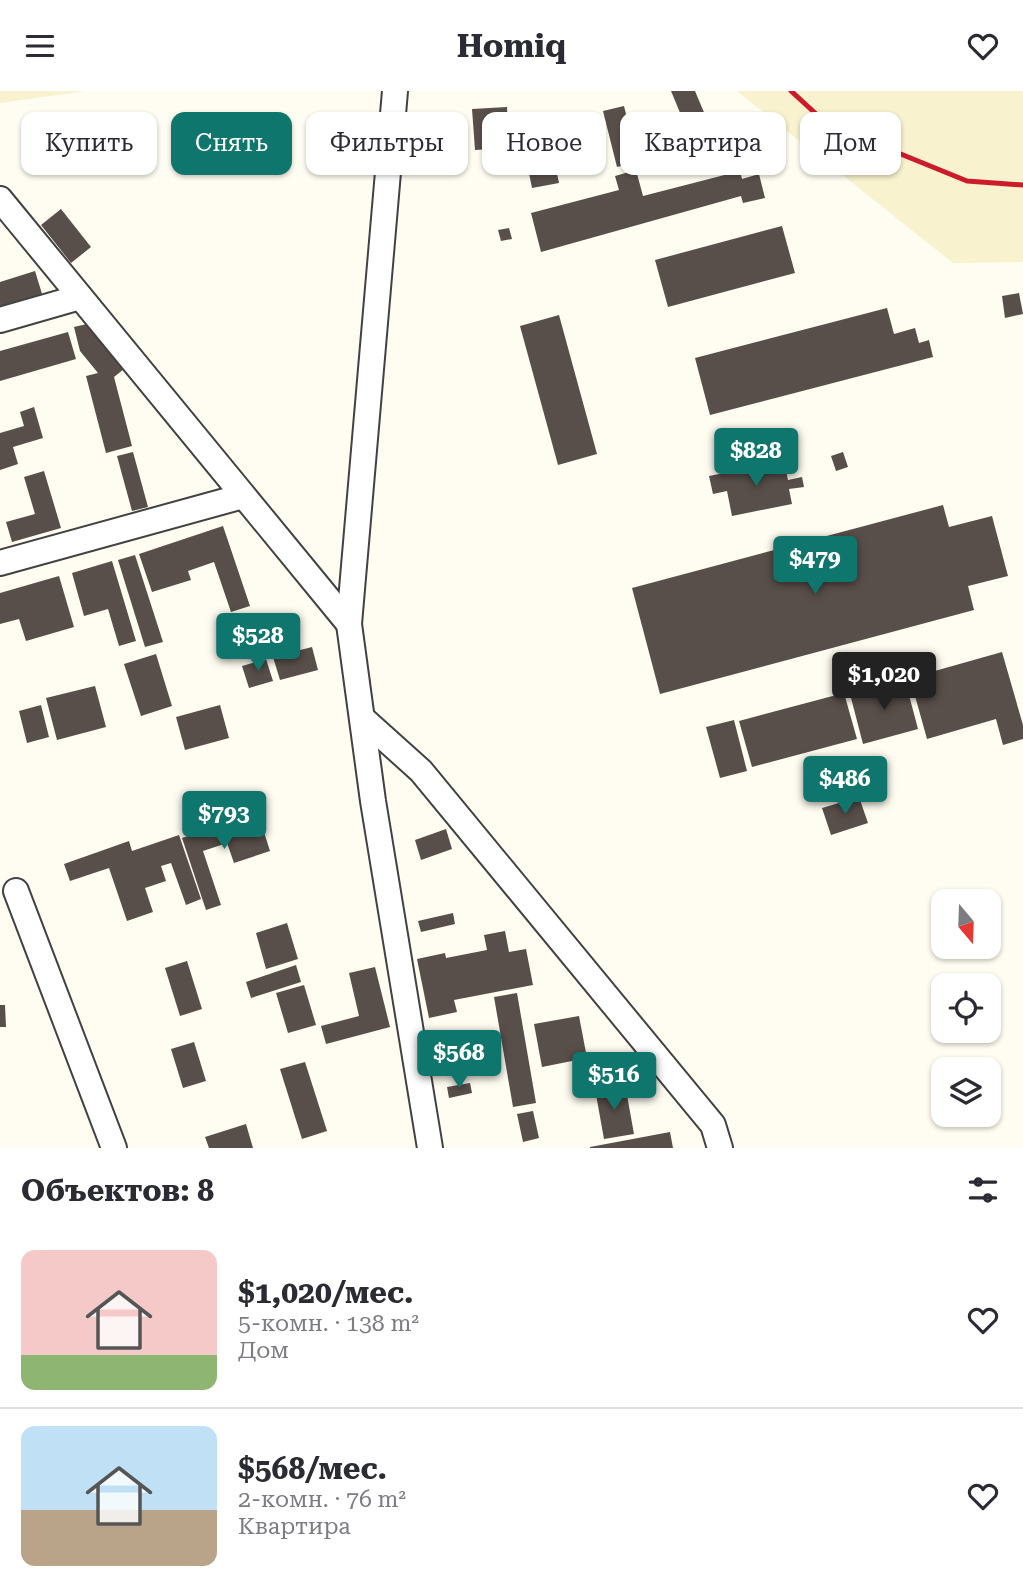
<!DOCTYPE html>
<html lang="ru">
<meta charset="utf-8">
<style>
:root{--surface:#fff;--page:#f2f2f3;--text:#2b2b33;--muted:#7c7c81;--line:#e1e1e2;--accent:#0f766e}
body{margin:0;font-family:"Roboto Serif",serif;background:var(--page);color:var(--text);height:100vh;display:flex;flex-direction:column;font-size:26px;white-space:nowrap}
*{box-sizing:border-box;margin:0}
p{font-size:23px;color:var(--muted)}
.icon{flex:none;width:38px;height:38px;fill:none;stroke:currentColor;stroke-width:2;stroke-linecap:round;stroke-linejoin:round}
.map{position:relative;height:1057px;overflow:hidden}
.drawer{display:flex;flex-direction:column;background:var(--surface);flex:1}
.drawer>*{flex:none}
.guide{position:absolute;left:21px;top:21px;width:982px;height:63px;display:flex;gap:14px}
.needle{width:46px;rotate:161deg}
.controls{position:absolute;left:931px;top:798px;display:grid;gap:14px}
.controls a{display:grid;place-items:center;width:70px;height:70px;border-radius:14px;background:var(--surface);box-shadow:0 2px 5px #0004;font-size:35px}
.price{position:absolute;translate:-50% -60px;padding:0 16px;border-radius:7px;background:var(--accent);color:#fff;font-size:23px;line-height:46px;filter:drop-shadow(0 2px 4px #0008)}
.price::after{content:'';position:absolute;left:50%;top:42px;width:21px;height:16px;margin-left:-10px;background:inherit;clip-path:polygon(0 0,100% 0,50% 100%)}
.price.current{background:#222;color:#fff}
ul{padding:0;list-style:none}
li{display:flex;align-items:center;gap:21px;height:175px;padding:0 21px}
li+li{border-top:2px solid var(--line)}
li span{display:grid;place-items:center;flex:none;width:196px;height:140px;border-radius:14px;color:#555}
li>.icon{margin-inline-start:auto}
span .icon{width:84px;height:84px;fill:#fffc;stroke-width:1}
li b{font-size:30px}
h2{display:flex;justify-content:space-between;align-items:center;height:84px;padding:0 21px;font-size:30px}
.chip{padding:0 24px;border-radius:14px;background:var(--surface);box-shadow:0 2px 5px #0004;font-size:24px;line-height:63px}
.chip.current{background:var(--accent);color:#fff}
header{display:flex;justify-content:space-between;align-items:center;height:91px;padding:0 21px;background:var(--surface);font-size:32px;font-weight:700}
.map>svg:first-child{display:block}
</style>
<header><svg class="icon" aria-label="menu" viewBox="0 0 24 24"><path d="M4 6h16M4 12h16M4 18h16"/></svg>Homiq<svg class="icon" aria-label="heart" viewBox="0 0 24 24"><path d="M12 20l-8-8c-3-5 5-10 8-4 3-6 11-1 8 4z"/></svg></header>
<div class="map">
<svg width="1023" height="1057" viewBox="0 0 1023 1057">
<rect width="100%" height="100%" fill="#fffcf1"/>
<g fill="#f8f2ce">
<polygon points="0,0 86,0 0,12"/>
<polygon points="737,0 1023,0 1023,171 953,172"/>
</g>
<g fill="#594f4a">
<polygon points="671,0 695,0 714,45 693,53"/>
<polygon points="624,15 638,71 617,76 603,20"/>
<polygon points="507,16 509,57 475,59 472,18"/>
<polygon points="545,23 559,92 532,97 518,28"/>
<polygon points="363,39 368,59 340,67 335,47"/>
<polygon points="636,79 643,105 740,80 742,88 759,83 765,107 743,112 741,105 541,161 531,122 619,99 615,85"/>
<polygon points="61,118 91,156 71,172 41,134"/>
<polygon points="782,135 795,182 668,216 655,169"/>
<polygon points="509,137 512,148 501,150 498,139"/>
<polygon points="35,180 43,206 0,219 0,191"/>
<polygon points="1019,202 1023,223 1005,227 1002,205"/>
<polygon points="887,217 894,243 915,237 919,252 929,249 933,266 710,324 695,267"/>
<polygon points="559,224 597,363 558,374 520,235"/>
<polygon points="87,233 124,278 114,286 132,355 106,362 86,285 98,282 80,260 74,236"/>
<polygon points="68,241 76,268 0,290 0,260"/>
<polygon points="34,316 43,347 13,356 18,373 0,379 0,342 24,335 20,321"/>
<polygon points="133,361 148,416 132,420 117,365"/>
<polygon points="843,361 848,376 836,380 831,365"/>
<polygon points="784,370 788,389 802,386 804,396 789,398 792,413 732,425 727,400 713,403 709,385"/>
<polygon points="44,380 61,437 12,451 6,431 35,423 24,386"/>
<polygon points="943,414 949,436 992,425 1008,485 968,495 974,519 660,603 632,497"/>
<polygon points="223,435 250,515 231,521 214,471 188,480 191,489 152,501 139,463"/>
<polygon points="135,464 163,551 145,556 118,469"/>
<polygon points="112,470 136,550 119,555 108,518 84,525 72,482"/>
<polygon points="59,485 74,536 26,550 19,528 0,533 0,502"/>
<polygon points="262,528 271,559 251,565 242,534"/>
<polygon points="312,556 318,579 280,589 273,566"/>
<polygon points="1002,561 1023,634 1023,648 1003,654 996,628 927,648 910,587"/>
<polygon points="156,563 172,615 141,625 124,573"/>
<polygon points="266,568 273,590 249,597 242,575"/>
<polygon points="905,589 918,638 863,653 850,603"/>
<polygon points="95,595 106,636 57,649 46,607"/>
<polygon points="844,602 857,648 752,676 739,630"/>
<polygon points="41,614 49,646 27,652 19,620"/>
<polygon points="220,614 229,647 185,659 176,626"/>
<polygon points="734,629 747,680 720,687 706,636"/>
<polygon points="859,706 868,732 831,744 822,717"/>
<polygon points="258,722 270,760 234,772 227,752 203,760 221,814 206,819 182,747"/>
<polygon points="446,738 452,758 421,769 415,749"/>
<polygon points="179,744 201,808 186,814 171,772 161,775 166,790 145,797 153,821 127,830 109,777 70,790 64,773 129,750 132,760"/>
<polygon points="453,822 455,833 421,841 418,830"/>
<polygon points="287,832 298,868 266,878 256,842"/>
<polygon points="505,840 509,861 526,858 533,894 454,909 457,921 429,927 417,868 445,862 446,867 487,859 484,844"/>
<polygon points="187,870 202,918 180,925 165,877"/>
<polygon points="296,874 301,891 251,907 246,891"/>
<polygon points="375,876 390,936 326,953 321,935 359,925 349,882"/>
<polygon points="304,894 316,934 288,942 276,902"/>
<polygon points="517,902 536,1012 513,1016 494,906"/>
<polygon points="0,914 5,914 6,936 0,936"/>
<polygon points="579,925 587,967 542,976 534,933"/>
<polygon points="194,951 206,990 183,997 171,958"/>
<polygon points="602,967 607,994 591,998 585,971"/>
<polygon points="305,971 327,1040 302,1048 280,978"/>
<polygon points="470,992 472,1002 449,1007 447,996"/>
<polygon points="625,993 634,1043 604,1048 595,998"/>
<polygon points="533,1020 539,1047 523,1051 517,1023"/>
<polygon points="246,1033 253,1057 209,1057 205,1046"/>
<polygon points="670,1041 673,1057 590,1057 590,1056"/>
</g>
<g fill="none" stroke-linecap="round" stroke-linejoin="round">
<defs>
<g id="minor">
<polyline points="395,0 349,533 373,710 430,1057"/>
<polyline points="0,108 349,533"/>
<polyline points="0,229 80,206"/>
<polyline points="0,472 243,405"/>
<polyline points="362,627 421,680 713,1034 720,1057"/>
<polyline points="16,800 114,1057"/>
</g>
</defs>
<use href="#minor" stroke="#424242" stroke-width="28"/>
<use href="#minor" stroke="#fff" stroke-width="24"/>
<polyline stroke="#cc1b2b" stroke-width="5" points="791,0 827,33 967,90 1023,94"/>
</g>
</svg>
<div class="controls">
<a><svg class="needle" viewBox="-14 -14 28 28"><path d="M0-13l5 13h-10z" fill="#e53935"/><path d="M0 13l5-13h-10z" fill="#7c7c81"/></svg></a>
<a><svg class="icon" aria-label="locate" viewBox="0 0 24 24"><circle cx="12" cy="12" r="6"/><path d="M12 2v4M12 18v4M2 12h4M18 12h4"/></svg></a>
<a><svg class="icon" aria-label="layers" viewBox="0 0 24 24"><path d="M12 4l9 5-9 5-9-5zM3 14l9 5 9-5"/></svg></a>
</div>
<b class="price" style="left:756px;top:397px">$828</b>
<b class="price" style="left:815px;top:505px">$479</b>
<b class="price" style="left:258px;top:582px">$528</b>
<b class="price current" style="left:884px;top:621px">$1,020</b>
<b class="price" style="left:845px;top:725px">$486</b>
<b class="price" style="left:224px;top:760px">$793</b>
<b class="price" style="left:459px;top:999px">$568</b>
<b class="price" style="left:614px;top:1021px">$516</b>
<div class="guide">
<a class="chip">Купить</a>
<a class="chip current">Снять</a>
<a class="chip">Фильтры</a>
<a class="chip">Новое</a>
<a class="chip">Квартира</a>
<a class="chip">Дом</a>
</div>
</div>
<section class="drawer">
<h2>Объектов: 8<svg class="icon" aria-label="filters" viewBox="0 0 24 24"><path d="M4 7h16M4 17h16"/><circle cx="9" cy="7" r="2"/><circle cx="15" cy="17" r="2"/></svg></h2>
<ul>
<li><span style="background:linear-gradient(#f6c9c9 75%,#8fb573 0)"><svg class="icon" aria-label="home" viewBox="0 0 24 24"><path d="M3 11l9-7 9 7M6 9v11h12V9"/></svg></span><div><b>$1,020/мес.</b><p>5-комн. · 138 m²</p><p>Дом</p></div><svg class="icon" aria-label="heart" viewBox="0 0 24 24"><path d="M12 20l-8-8c-3-5 5-10 8-4 3-6 11-1 8 4z"/></svg></li>
<li><span style="background:linear-gradient(#bfe0f5 60%,#b9a48a 0)"><svg class="icon" aria-label="home" viewBox="0 0 24 24"><path d="M3 11l9-7 9 7M6 9v11h12V9"/></svg></span><div><b>$568/мес.</b><p>2-комн. · 76 m²</p><p>Квартира</p></div><svg class="icon" aria-label="heart" viewBox="0 0 24 24"><path d="M12 20l-8-8c-3-5 5-10 8-4 3-6 11-1 8 4z"/></svg></li>
</ul>
</section>
